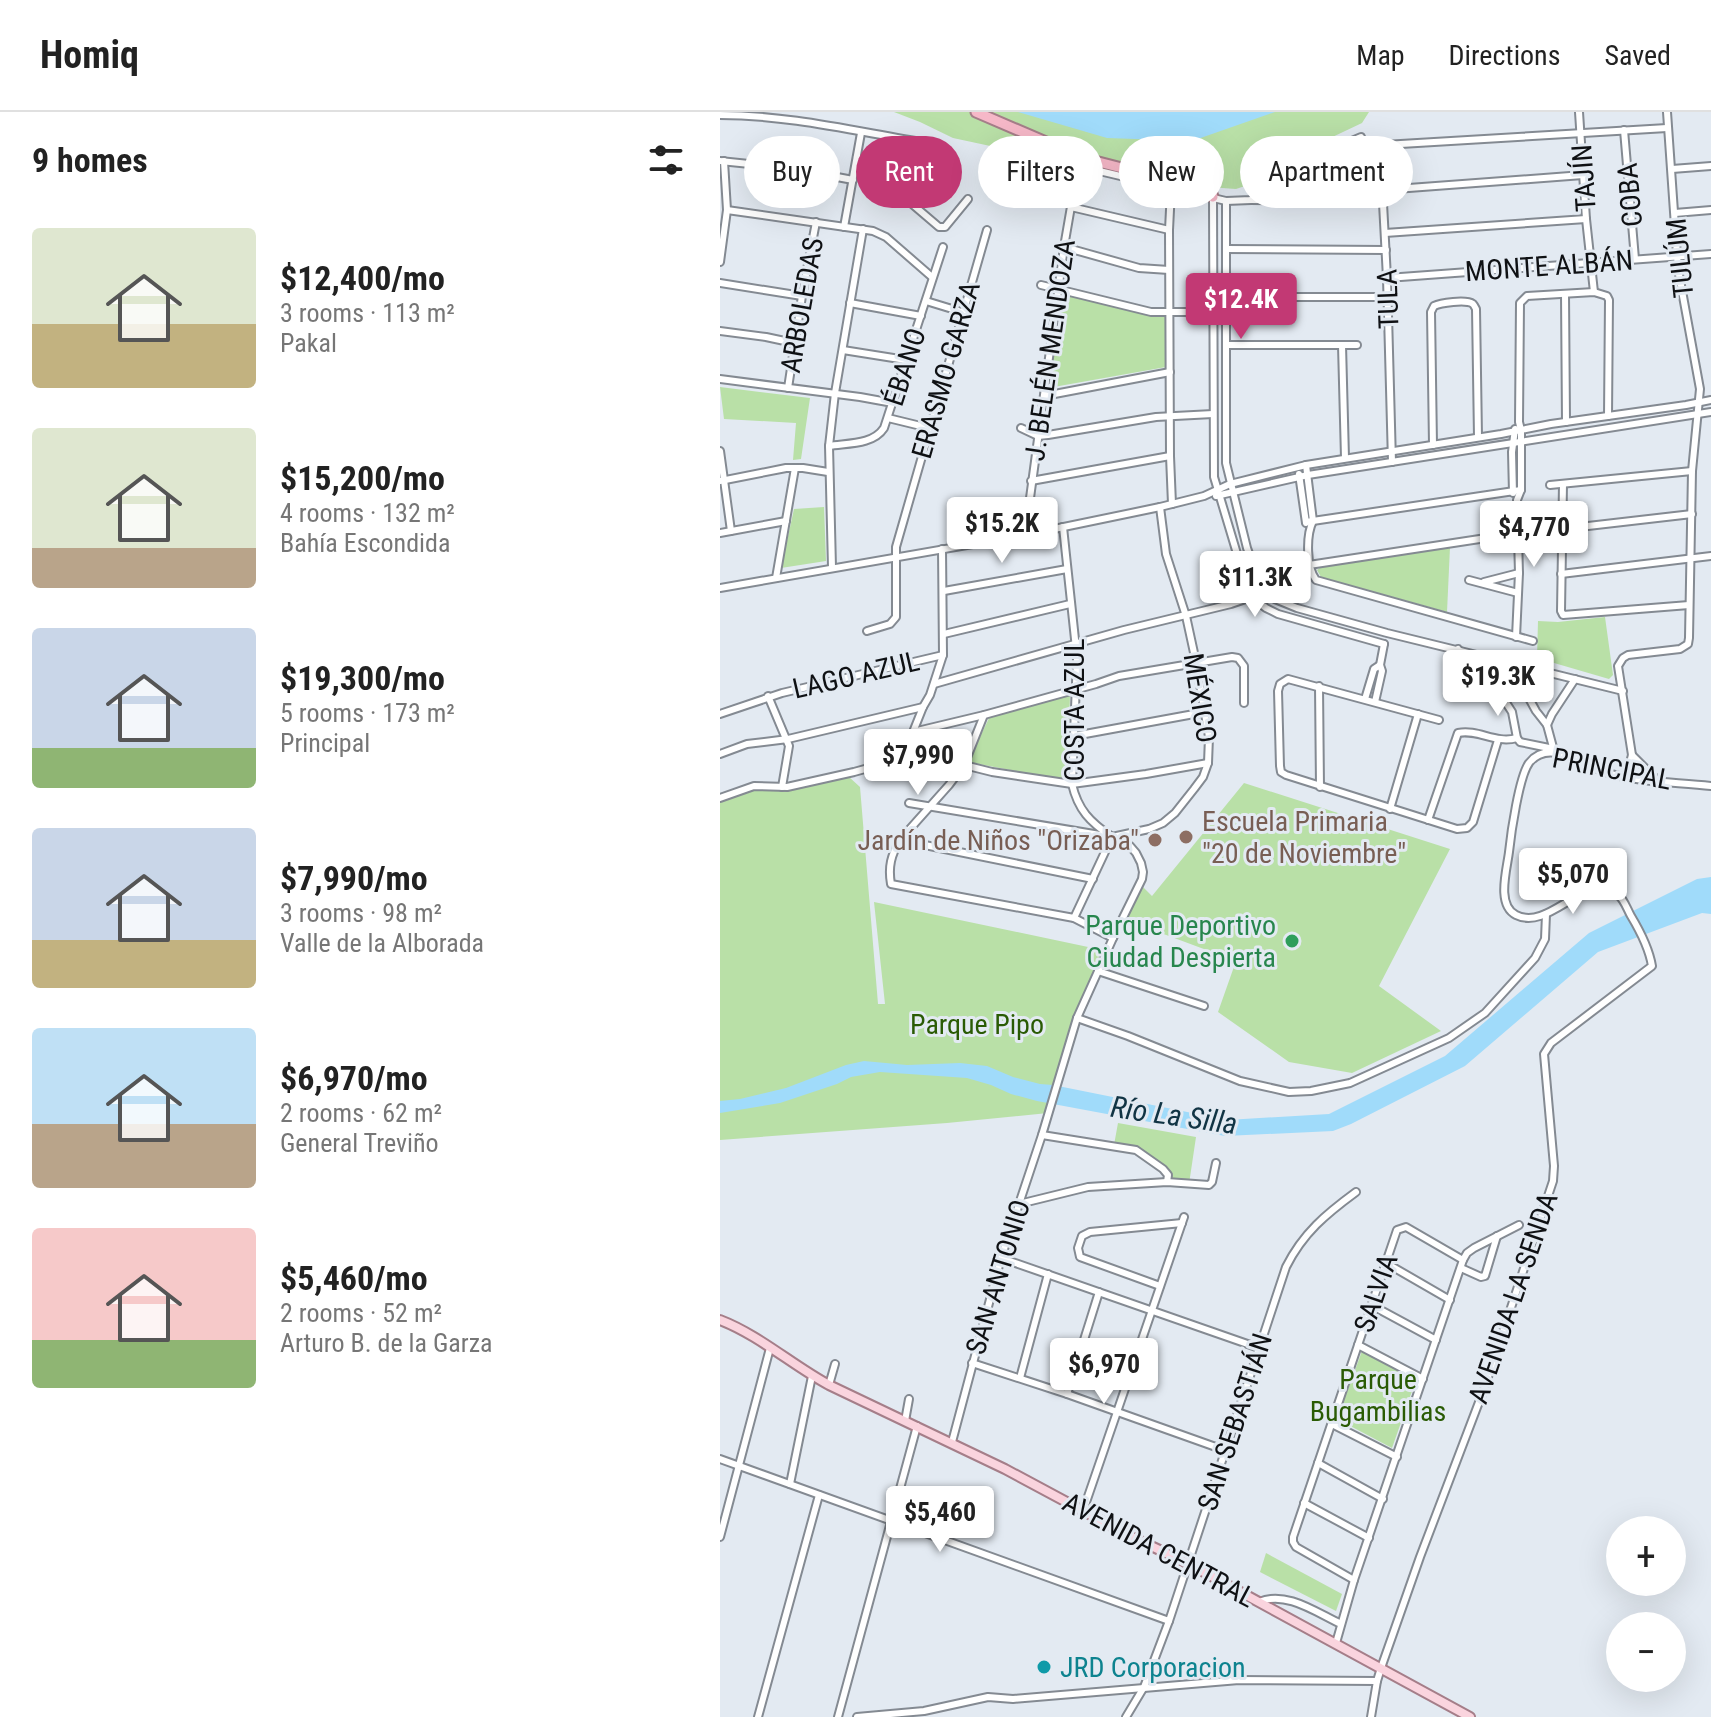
<!DOCTYPE html>
<meta charset="utf-8">
<style>
:root{--surface:#fff;--page:#f2f2f2;--text:#222;--muted:#767676;--line:#e0e0e0;--accent:#c23974}
body{margin:0;font-family:"Roboto Condensed",sans-serif;background:var(--page);color:var(--text);height:100vh;display:flex;flex-direction:column;font-size:30px;white-space:nowrap}
*{box-sizing:border-box;margin:0}
p{font-size:26px;color:var(--muted)}
.icon{flex:none;width:44px;height:44px;fill:none;stroke:currentColor;stroke-width:2;stroke-linecap:round;stroke-linejoin:round}
.map{position:relative;flex:1;overflow:hidden}
.details{display:flex;flex-direction:column;background:var(--surface);width:720px}
.details>*{flex:none}
.hud{position:absolute;left:24px;top:24px;width:760px;height:72px;display:flex;gap:16px}
.tools{position:absolute;left:886px;top:1404px;display:grid;gap:16px}
.tools a{display:grid;place-items:center;width:80px;height:80px;border-radius:50%;background:var(--surface);box-shadow:0 8px 32px #0002;font-size:40px}
.price{position:absolute;translate:-50% -68px;padding:0 18px;border-radius:8px;background:#fff;color:#222;font-size:26px;line-height:52px;filter:drop-shadow(0 2px 4px #0008)}
.price::after{content:'';position:absolute;left:50%;top:48px;width:24px;height:18px;margin-left:-12px;background:inherit;clip-path:polygon(0 0,100% 0,50% 100%)}
.price.current{background:var(--accent);color:#fff}
ul{padding:0;list-style:none}
li{display:flex;align-items:center;gap:24px;height:200px;padding:0 32px}
li span{display:grid;place-items:center;flex:none;width:224px;height:160px;border-radius:8px;color:#555}
li>.icon{margin-inline-start:auto}
span .icon{width:96px;height:96px;fill:#fffc;stroke-width:1}
li b{font-size:34px}
h2{display:flex;justify-content:space-between;align-items:center;height:96px;padding:0 32px;font-size:34px}
.chip{padding:0 28px;border-radius:36px;background:var(--surface);box-shadow:0 8px 32px #0002;font-size:28px;line-height:72px}
.chip.current{background:var(--accent);color:#fff}
header{display:flex;align-items:center;gap:48px;box-sizing:border-box;height:112px;padding:0 40px;background:var(--surface);border-bottom:2px solid var(--line)}
header strong{font-size:38px}
nav{display:flex;gap:44px;margin-inline-start:auto;font-size:28px}
main{display:flex;flex:1;min-height:0}
.map>svg:first-child{display:block}
</style>
<header>
<strong>Homiq</strong>
<nav><a>Map</a><a>Directions</a><a>Saved</a></nav>
</header>
<main>
<section class="details">
<h2>9 homes<svg class="icon" aria-label="filters" viewBox="0 0 24 24"><path d="M4 7h16M4 17h16"/><circle cx="9" cy="7" r="2"/><circle cx="15" cy="17" r="2"/></svg></h2>
<ul>
<li><span style="background:linear-gradient(#dfe7d0 60%,#c2b280 0)"><svg class="icon" aria-label="home" viewBox="0 0 24 24"><path d="M3 11l9-7 9 7M6 9v11h12V9"/></svg></span><div><b>$12,400/mo</b><p>3 rooms · 113 m²</p><p>Pakal</p></div></li>
<li><span style="background:linear-gradient(#dfe7d0 75%,#b9a48a 0)"><svg class="icon" aria-label="home" viewBox="0 0 24 24"><path d="M3 11l9-7 9 7M6 9v11h12V9"/></svg></span><div><b>$15,200/mo</b><p>4 rooms · 132 m²</p><p>Bahía Escondida</p></div></li>
<li><span style="background:linear-gradient(#c9d6e8 75%,#8fb573 0)"><svg class="icon" aria-label="home" viewBox="0 0 24 24"><path d="M3 11l9-7 9 7M6 9v11h12V9"/></svg></span><div><b>$19,300/mo</b><p>5 rooms · 173 m²</p><p>Principal</p></div></li>
<li><span style="background:linear-gradient(#c9d6e8 70%,#c2b280 0)"><svg class="icon" aria-label="home" viewBox="0 0 24 24"><path d="M3 11l9-7 9 7M6 9v11h12V9"/></svg></span><div><b>$7,990/mo</b><p>3 rooms · 98 m²</p><p>Valle de la Alborada</p></div></li>
<li><span style="background:linear-gradient(#bfe0f5 60%,#b9a48a 0)"><svg class="icon" aria-label="home" viewBox="0 0 24 24"><path d="M3 11l9-7 9 7M6 9v11h12V9"/></svg></span><div><b>$6,970/mo</b><p>2 rooms · 62 m²</p><p>General Treviño</p></div></li>
<li><span style="background:linear-gradient(#f6c9c9 70%,#8fb573 0)"><svg class="icon" aria-label="home" viewBox="0 0 24 24"><path d="M3 11l9-7 9 7M6 9v11h12V9"/></svg></span><div><b>$5,460/mo</b><p>2 rooms · 52 m²</p><p>Arturo B. de la Garza</p></div></li>
</ul>
</section>
<div class="map">
<svg width="991" height="1605" viewBox="0 0 991 1605">
<rect width="100%" height="100%" fill="#e3eaf2"/>
<g fill="#b9e0a7">
<polygon points="174,0 649,0 642,11 604,29 565,56 534,71 516,77 488,75 372,47 345,44 326,36 275,35 233,26 200,10"/>
<polygon points="655,28 658,83 562,84 557,79 559,72 629,32"/>
<polygon points="341,180 446,203 446,255 328,276"/>
<polygon points="0,275 90,286 81,347 73,348 76,311 4,307"/>
<polygon points="104,395 106,449 61,456 74,397"/>
<polygon points="730,435 727,500 601,465 597,458 602,454"/>
<polygon points="885,505 893,563 889,567 817,546 818,509 838,510"/>
<polygon points="350,583 347,669 248,650 270,604"/>
<polygon points="128,664 140,675 158,892 165,892 154,790 387,839 354,915 328,1001 227,1011 0,1028 0,690 33,677 67,679"/>
<polygon points="524,671 730,737 659,874 721,919 632,961 569,950 498,900 516,849 406,808 423,775 432,784"/>
<polygon points="398,1011 476,1025 469,1072 447,1070 448,1063 424,1042 394,1033"/>
<polygon points="642,1239 697,1265 672,1336 617,1307"/>
<polygon points="546,1441 622,1482 616,1499 540,1460"/>
</g>
<g fill="#a0dbfa">
<polygon points="298,0 555,0 472,29 387,26"/>
<polygon points="991,765 991,802 982,801 878,840 745,954 631,1012 613,1019 505,1024 317,989 291,982 271,973 247,966 160,960 131,965 117,972 60,991 0,1001 0,989 20,987 66,976 126,953 144,949 187,953 240,951 267,954 293,965 320,972 333,973 507,1008 609,1002 725,944 869,821 977,767"/>
</g>
<g fill="none" stroke-linecap="round" stroke-linejoin="round">
<defs>
<g id="minor">
<polyline points="859,0 866,107 874,180"/>
<path d="M0,3C70,3 138,20 207,31"/>
<polyline points="904,18 915,147"/>
<polyline points="137,45 219,115 225,115 248,87"/>
<polyline points="0,49 69,56 133,68"/>
<polyline points="952,57 991,54"/>
<polyline points="451,77 449,118 450,344 452,392"/>
<polyline points="662,78 863,63"/>
<polyline points="493,85 494,365 527,475 533,486 546,496 558,502 664,532"/>
<polyline points="187,87 207,62"/>
<polyline points="531,88 663,89"/>
<polyline points="506,89 506,351 527,436 540,473 555,487 577,496 667,521 903,579"/>
<polyline points="351,95 449,118"/>
<polyline points="7,98 153,119 166,125 212,165"/>
<polyline points="955,101 991,98"/>
<polyline points="124,115 141,21"/>
<polyline points="665,121 866,107"/>
<polyline points="344,135 419,156 449,158"/>
<polyline points="506,137 666,138"/>
<polyline points="0,150 7,98 4,49"/>
<polyline points="667,166 991,142"/>
<polyline points="0,171 82,184"/>
<polyline points="321,173 431,200 506,200"/>
<polyline points="845,182 846,310"/>
<polyline points="506,185 668,185"/>
<polyline points="206,189 242,200"/>
<polyline points="130,191 201,204"/>
<polyline points="0,219 46,225 74,231"/>
<polyline points="506,233 637,233"/>
<polyline points="622,233 625,346"/>
<polyline points="123,238 186,248"/>
<polyline points="0,267 140,285 173,291"/>
<polyline points="68,276 82,184 96,110"/>
<polyline points="324,284 450,260"/>
<polyline points="168,306 209,316"/>
<polyline points="301,316 318,324 328,323 436,305 493,302"/>
<path d="M713,333L711,200L714,194C720,191 746,187 753,192C754,193 755,195 756,197L758,325"/>
<path d="M109,334C127,331 153,333 164,316L223,135"/>
<polyline points="0,339 11,419"/>
<polyline points="672,350 667,166 660,35 664,33 947,16"/>
<path d="M586,353L593,409C586,423 586,455 596,468L813,529"/>
<polyline points="579,362 586,411"/>
<polyline points="0,369 66,356 83,356 108,360"/>
<polyline points="311,369 450,344"/>
<polyline points="843,372 841,499 843,503 969,493"/>
<polyline points="830,373 972,359"/>
<polyline points="793,381 792,340 795,317"/>
<polyline points="496,384 588,363 991,300"/>
<polyline points="586,410 801,378"/>
<path d="M343,415L357,546L352,672C358,698 370,710 392,725L354,806"/>
<polyline points="842,417 972,402"/>
<polyline points="0,421 66,409"/>
<polyline points="305,423 344,135 358,54 506,89 531,88 615,36 641,25"/>
<polyline points="589,453 799,421"/>
<polyline points="112,455 109,334 115,281 143,117"/>
<polyline points="841,462 991,444"/>
<polyline points="56,466 75,356"/>
<polyline points="749,468 798,481"/>
<polyline points="764,470 799,461"/>
<polyline points="0,476 305,423 440,395 484,384 510,372 586,353 781,322 831,312 966,293 991,288"/>
<polyline points="224,479 347,457"/>
<polyline points="147,519 170,512 176,505 176,435 267,118"/>
<polyline points="224,522 350,492"/>
<polyline points="796,525 799,461 797,388 801,378 801,318 799,310 800,191 807,184 874,180 887,184 889,188 888,304"/>
<polyline points="738,537 754,558 781,583 792,600 797,626 800,630 834,637"/>
<polyline points="789,550 816,599 827,613 834,639"/>
<polyline points="214,572 404,518 511,492 546,480"/>
<polyline points="599,574 600,675"/>
<polyline points="48,584 69,634 62,675"/>
<polyline points="645,587 654,557 660,553"/>
<polyline points="655,590 662,559 660,553 664,532"/>
<polyline points="0,602 62,581 223,543"/>
<path d="M264,603L244,653L229,673L180,728C171,743 168,755 171,772L354,806L393,826"/>
<polyline points="719,608 568,567 560,572 558,579 560,654 561,660 566,663 737,717 747,716 753,710 778,628"/>
<polyline points="827,613 832,602 855,567"/>
<polyline points="193,620 264,603 376,572 399,564 512,545 518,546 524,554 524,591"/>
<polyline points="354,624 485,600"/>
<polyline points="0,642 27,632 68,627 203,595"/>
<polyline points="912,643 939,670"/>
<polyline points="244,653 272,660 352,672 426,662 488,651"/>
<polyline points="906,665 912,643 898,554 903,546 908,543 960,537 968,532 969,526 972,359 980,277 958,157 947,0"/>
<polyline points="0,686 34,674 67,675 134,660 170,650 176,646 193,620 203,595 210,583 223,543 222,437"/>
<polyline points="189,691 392,725 410,734 416,741 421,751 423,760 422,767 393,826 357,906 322,1023 281,1146 232,1330"/>
<polyline points="670,697 698,602"/>
<path d="M708,708L738,621C759,617 775,632 797,626"/>
<polyline points="392,725 429,717 443,711 455,701 474,677 483,665 488,651 489,625 476,550 466,504 446,442 440,395"/>
<polyline points="180,728 373,767"/>
<polyline points="378,859 484,894"/>
<polyline points="357,906 408,924 520,969 569,980 591,979 630,971 729,926 765,901 815,846 825,827 826,802"/>
<polyline points="322,1023 416,1038 443,1057 448,1063 447,1070"/>
<polyline points="299,1092 368,1075 447,1070 489,1073 492,1070 496,1051"/>
<polyline points="281,1146 539,1236"/>
<polyline points="666,1151 730,1188"/>
<polyline points="741,1156 761,1165 765,1164 777,1124"/>
<polyline points="440,1174 360,1145 358,1136 362,1124 370,1120 462,1111"/>
<polyline points="653,1194 716,1228"/>
<polyline points="638,1233 703,1267"/>
<polyline points="252,1251 347,1282 507,1339"/>
<polyline points="300,1266 328,1162"/>
<polyline points="109,1273 115,1252"/>
<polyline points="347,1282 379,1180"/>
<polyline points="185,1309 189,1287"/>
<polyline points="612,1312 677,1345"/>
<polyline points="0,1347 449,1509"/>
<polyline points="598,1351 663,1387"/>
<polyline points="70,1372 92,1264"/>
<polyline points="584,1391 649,1426"/>
<polyline points="363,1399 464,1105"/>
<polyline points="0,1425 50,1236"/>
<polyline points="634,1468 576,1435 573,1430 573,1425 677,1118 686,1115 743,1148"/>
<path d="M539,1490C566,1478 597,1501 621,1512"/>
<polyline points="616,1531 634,1468 743,1148 747,1141 754,1136 799,1113"/>
<polyline points="38,1605 99,1383"/>
<polyline points="118,1605 197,1314"/>
<polyline points="137,1605 204,1599 268,1585 293,1587 519,1568 657,1569"/>
<path d="M406,1605L424,1575L449,1509L566,1155C583,1121 606,1102 636,1080"/>
<path d="M651,1605L657,1569L661,1556L700,1445L764,1277L833,1069L834,1054L824,942L831,931L932,854C929,836 920,819 911,804C907,797 904,787 898,783C866,757 830,820 796,803C776,793 787,757 789,740C791,721 799,665 809,651C816,642 826,639 837,641C855,643 870,656 888,661C921,671 957,670 991,674"/>
</g>
<path id="major" d="M0,1208C39,1223 72,1253 109,1273L285,1357L410,1424L469,1452L750,1605"/>
<polyline id="highway" points="256,0 363,46 429,63 485,75 491,78 493,85"/>
</defs>
<use href="#minor" stroke="#848a92" stroke-width="10"/>
<use href="#major" stroke="#a57e89" stroke-width="12"/>
<use href="#highway" stroke="#a57e89" stroke-width="13"/>
<use href="#minor" stroke="#fff" stroke-width="6"/>
<use href="#major" stroke="#fad4de" stroke-width="8"/>
<use href="#highway" stroke="#f6b8c8" stroke-width="9"/>
</g>
<g fill="#8d6e63" stroke="#e3eaf2" stroke-width="3">
<circle cx="466" cy="725" r="8"/>
<circle cx="435" cy="728" r="8"/>
</g>
<circle fill="#2e9e5b" stroke="#e3eaf2" stroke-width="3" cx="572" cy="829" r="8"/>
<circle fill="#0f9aa8" stroke="#e3eaf2" stroke-width="3" cx="324" cy="1555" r="8"/>
<g text-anchor="middle" dominant-baseline="central" stroke-width="6" stroke-linejoin="round" paint-order="stroke">
<g font-size="28" fill="#0f1114" stroke="#e3eaf2">
<text transform="translate(864 66) rotate(-94)">TAJÍN</text>
<text transform="translate(910 83) rotate(-95)">COBA</text>
<text transform="translate(960 146) rotate(-96)">TULÚM</text>
<text transform="translate(829 154) rotate(-4)">MONTE ALBÁN</text>
<text transform="translate(668 187) rotate(-92)">TULA</text>
<text transform="translate(82 193) rotate(-80)">ARBOLEDAS</text>
<text transform="translate(330 238) rotate(-82)">J. BELÉN MENDOZA</text>
<text transform="translate(185 255) rotate(-72)">ÉBANO</text>
<text transform="translate(226 258) rotate(-74)">ERASMO GARZA</text>
<text transform="translate(136 563) rotate(-13)">LAGO AZUL</text>
<text transform="translate(480 586) rotate(81)">MÉXICO</text>
<text transform="translate(354 598) rotate(-90)">COSTA AZUL</text>
<text transform="translate(892 657) rotate(11)">PRINCIPAL</text>
<text transform="translate(278 1165) rotate(-73)">SAN ANTONIO</text>
<text transform="translate(656 1181) rotate(-71)">SALVIA</text>
<text transform="translate(793 1186) rotate(-71)">AVENIDA LA SENDA</text>
<text transform="translate(515 1310) rotate(-72)">SAN SEBASTIÁN</text>
<text transform="translate(439 1438) rotate(28)">AVENIDA CENTRAL</text>
</g>
<g font-size="28" fill="#785e54" stroke="#e3eaf2" text-anchor="start">
<text x="482" y="709">Escuela Primaria<tspan x="482" dy="32">"20 de Noviembre"</tspan></text>
<text x="419" y="728" text-anchor="end">Jardín de Niños "Orizaba"</text>
</g>
<g font-size="28" fill="#27864d" stroke="#e3eaf2" text-anchor="end">
<text x="556" y="813">Parque Deportivo<tspan x="556" dy="32">Ciudad Despierta</tspan></text>
</g>
<g font-size="28" fill="#2a5b04" stroke="#e3eaf2">
<text x="257" y="912">Parque Pipo</text>
<text x="658" y="1267">Parque<tspan x="658" dy="32">Bugambilias</tspan></text>
</g>
<g font-size="28" fill="#0d838f" stroke="#e3eaf2" text-anchor="start">
<text x="340" y="1555">JRD Corporacion</text>
</g>
<g font-size="30" font-style="italic" fill="#113444" stroke="#e3eaf2">
<text transform="translate(454 1003) rotate(8)">Río La Silla</text>
</g>
</g>
</svg>
<div class="tools">
<a>+</a>
<a>−</a>
</div>
<b class="price current" style="left:521px;top:229px">$12.4K</b>
<b class="price" style="left:282px;top:453px">$15.2K</b>
<b class="price" style="left:814px;top:457px">$4,770</b>
<b class="price" style="left:535px;top:507px">$11.3K</b>
<b class="price" style="left:778px;top:606px">$19.3K</b>
<b class="price" style="left:198px;top:685px">$7,990</b>
<b class="price" style="left:853px;top:804px">$5,070</b>
<b class="price" style="left:384px;top:1294px">$6,970</b>
<b class="price" style="left:220px;top:1442px">$5,460</b>
<div class="hud">
<a class="chip">Buy</a>
<a class="chip current">Rent</a>
<a class="chip">Filters</a>
<a class="chip">New</a>
<a class="chip">Apartment</a>
</div>
</div>
</main>
